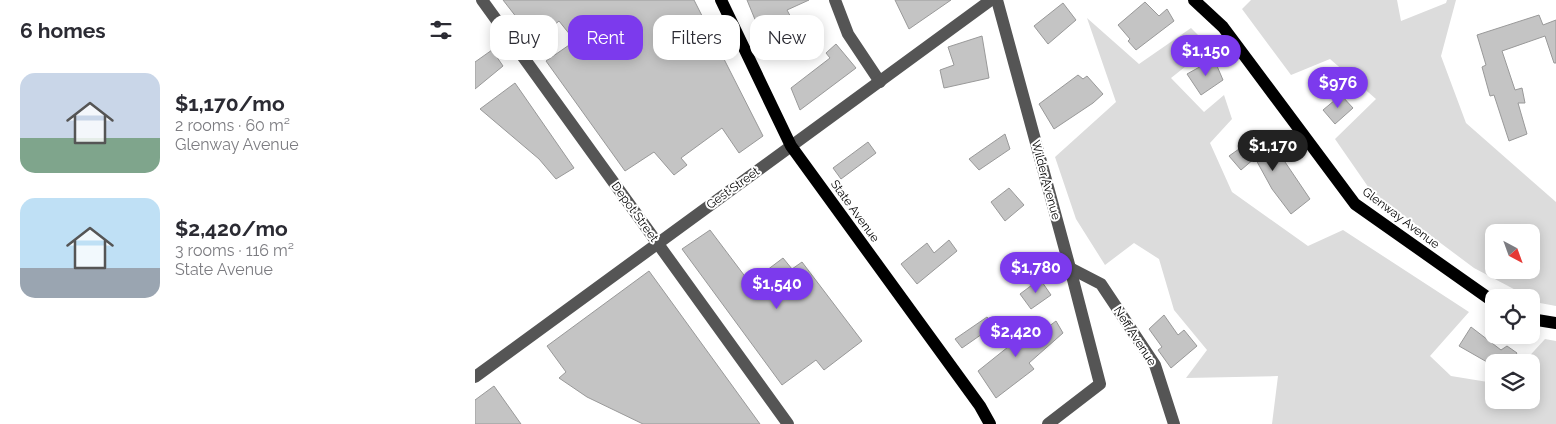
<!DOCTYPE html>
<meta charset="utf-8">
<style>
:root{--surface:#fff;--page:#f7f7f7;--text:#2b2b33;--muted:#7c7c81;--accent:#7c3aed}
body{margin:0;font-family:Raleway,sans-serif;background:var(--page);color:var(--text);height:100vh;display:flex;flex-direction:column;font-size:19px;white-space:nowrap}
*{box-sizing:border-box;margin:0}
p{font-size:16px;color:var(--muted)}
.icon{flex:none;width:28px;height:28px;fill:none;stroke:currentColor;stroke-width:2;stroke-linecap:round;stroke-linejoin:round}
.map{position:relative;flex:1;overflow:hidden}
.details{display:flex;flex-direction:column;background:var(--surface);width:475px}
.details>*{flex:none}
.guide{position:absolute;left:15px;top:15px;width:475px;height:45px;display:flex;gap:10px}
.needle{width:32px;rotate:139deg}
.tools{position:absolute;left:1010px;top:224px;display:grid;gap:10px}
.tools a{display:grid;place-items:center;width:55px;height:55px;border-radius:10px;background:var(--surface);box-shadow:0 2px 12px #0003;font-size:25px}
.price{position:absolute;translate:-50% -42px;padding:0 11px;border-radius:18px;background:var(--accent);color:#fff;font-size:16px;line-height:32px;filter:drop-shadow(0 1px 2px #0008)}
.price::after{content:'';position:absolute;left:50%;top:30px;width:15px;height:11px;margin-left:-8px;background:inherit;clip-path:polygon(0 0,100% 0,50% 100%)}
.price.active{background:#222;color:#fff}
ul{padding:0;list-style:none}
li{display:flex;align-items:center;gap:15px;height:125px;padding:0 20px}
li span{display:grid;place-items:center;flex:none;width:140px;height:100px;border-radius:15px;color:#555}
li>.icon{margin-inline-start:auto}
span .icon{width:60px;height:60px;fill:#fffc;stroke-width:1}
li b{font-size:21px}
h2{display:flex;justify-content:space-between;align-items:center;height:60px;padding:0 20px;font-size:21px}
.pill{padding:0 18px;border-radius:15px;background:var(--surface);box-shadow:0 2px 12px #0003;font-size:18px;line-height:45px}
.pill.active{background:var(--accent);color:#fff}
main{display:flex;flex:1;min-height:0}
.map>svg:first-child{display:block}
</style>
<main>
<section class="details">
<h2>6 homes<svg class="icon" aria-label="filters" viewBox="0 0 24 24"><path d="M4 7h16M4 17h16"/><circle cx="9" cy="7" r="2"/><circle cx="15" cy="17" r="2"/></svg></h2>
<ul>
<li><span style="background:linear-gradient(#c9d6e8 65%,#7fa58c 0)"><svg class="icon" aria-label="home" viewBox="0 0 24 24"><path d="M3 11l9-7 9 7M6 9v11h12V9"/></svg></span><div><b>$1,170/mo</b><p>2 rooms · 60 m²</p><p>Glenway Avenue</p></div></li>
<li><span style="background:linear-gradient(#bfe0f5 70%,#9aa5b1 0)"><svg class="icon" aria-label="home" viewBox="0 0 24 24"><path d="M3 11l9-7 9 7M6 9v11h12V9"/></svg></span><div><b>$2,420/mo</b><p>3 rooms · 116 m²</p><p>State Avenue</p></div></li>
</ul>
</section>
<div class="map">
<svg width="1081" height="424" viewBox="0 0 1081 424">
<rect width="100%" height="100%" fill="#fff"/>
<g fill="#dcdcdc" fill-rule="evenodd">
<path d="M776,0H922L926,21L971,3L972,0H981L966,56L991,123L1081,202V306L1065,303L999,268L896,191L860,139L901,99L855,59L816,75L767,9ZM1019,232H1056V270H1019Z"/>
<polygon points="612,18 664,64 716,28 735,47 696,78 729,112 749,95 757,119 735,143 757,192 833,246 868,230 994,312 955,356 976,376 1019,383 1019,400 1056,400 1056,362 1049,362 1070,339 1081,341 1081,424 797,424 803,376 711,378 732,350 699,310 684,259 659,243 630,265 601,219 580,157 641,102"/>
</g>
<g fill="#c4c4c4" stroke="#999">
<polygon points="28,0 219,0 288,136 264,153 247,128 206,158 212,165 199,175 179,152 150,171 71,61 100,41 84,21 60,41"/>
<polygon points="272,0 334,0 312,10 319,23 288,39"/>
<polygon points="420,0 476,0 434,29"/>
<polygon points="670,2 684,16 692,9 699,21 661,50 653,41 655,39 643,25"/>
<polygon points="588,3 601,20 573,44 559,26"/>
<polygon points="1064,15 1068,25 1081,20 1081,63 1079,63 1070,36 1027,51 1040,90 1047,88 1050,103 1043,103 1052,134 1034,141 1019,95 1015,96 1007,67 1011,65 1002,35"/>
<polygon points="507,36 514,78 469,88 465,70 479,65 473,47"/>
<polygon points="361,44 381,68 325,110 316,88 355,58 351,53"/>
<polygon points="17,50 28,66 0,89 0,62"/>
<polygon points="739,59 748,80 726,95 712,74"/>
<polygon points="603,75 608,79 612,76 628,94 618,103 579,129 564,104"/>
<polygon points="40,83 99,168 81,179 64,159 5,109"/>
<polygon points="866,95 878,108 860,124 848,110"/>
<polygon points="530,134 535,149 504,170 494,159"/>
<polygon points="784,135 810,162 835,199 816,214 797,189 780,158 766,170 754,156"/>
<polygon points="393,142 401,153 366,179 358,168"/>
<polygon points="534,188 549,205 530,221 516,202"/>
<polygon points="235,230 275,283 308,258 317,269 327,262 387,341 349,370 341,360 307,385 207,249"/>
<polygon points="474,240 482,251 442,284 426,264 452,243 459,253"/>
<polygon points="174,271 285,424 168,424 112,397 84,378 91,372 72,346"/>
<polygon points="565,279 576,295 556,309 545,294"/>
<polygon points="689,315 703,335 709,330 722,346 696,368 683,350 687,347 674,329"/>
<polygon points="512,317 520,325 487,348 480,339"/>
<polygon points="533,321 549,345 581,321 588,333 554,363 559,369 521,398 503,371 533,347 520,331"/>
<polygon points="996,327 1026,350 1032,346 1042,353 1040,356 1050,362 1012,362 984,346"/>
<polygon points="19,386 46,424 0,424 0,400"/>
</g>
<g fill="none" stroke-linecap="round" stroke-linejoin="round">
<g stroke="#555" stroke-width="12">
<polyline points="7,0 313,424"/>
<polyline points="360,0 373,34 405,82"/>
<polyline points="522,0 595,268 625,384 573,424"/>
<polyline points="595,268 626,284 680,365 699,424"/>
<polyline points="0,377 516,0"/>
</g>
<g stroke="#000" stroke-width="12">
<polyline points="246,0 316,146 505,406 515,424"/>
<polyline points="719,0 748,27 880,204 1019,302"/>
<polyline points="1056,319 1081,323"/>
</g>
</g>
<g text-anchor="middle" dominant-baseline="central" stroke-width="4" stroke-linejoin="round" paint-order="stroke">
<g font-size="12" fill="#000" stroke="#fff">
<text transform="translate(571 180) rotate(75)">Wilder Avenue</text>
<text transform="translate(258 188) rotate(-36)">Gest Street</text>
<text transform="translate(380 211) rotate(54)">State Avenue</text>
<text transform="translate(160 212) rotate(54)">Depot Street</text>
<text transform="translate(926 218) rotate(37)">Glenway Avenue</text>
<text transform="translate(660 336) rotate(57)">Neff Avenue</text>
</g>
</g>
</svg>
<div class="tools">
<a><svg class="needle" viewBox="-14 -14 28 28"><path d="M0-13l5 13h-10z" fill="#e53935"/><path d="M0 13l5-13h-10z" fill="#7c7c81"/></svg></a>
<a><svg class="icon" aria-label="locate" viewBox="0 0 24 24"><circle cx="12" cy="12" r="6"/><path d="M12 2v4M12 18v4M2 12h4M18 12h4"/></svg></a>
<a><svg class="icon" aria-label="layers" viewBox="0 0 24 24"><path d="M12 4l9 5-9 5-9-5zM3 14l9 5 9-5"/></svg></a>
</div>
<b class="price" style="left:731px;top:77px">$1,150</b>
<b class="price" style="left:863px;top:109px">$976</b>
<b class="price active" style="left:798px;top:172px">$1,170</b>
<b class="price" style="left:561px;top:294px">$1,780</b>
<b class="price" style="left:302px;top:310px">$1,540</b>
<b class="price" style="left:541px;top:358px">$2,420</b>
<div class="guide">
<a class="pill">Buy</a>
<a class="pill active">Rent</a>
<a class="pill">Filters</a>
<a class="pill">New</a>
</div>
</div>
</main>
